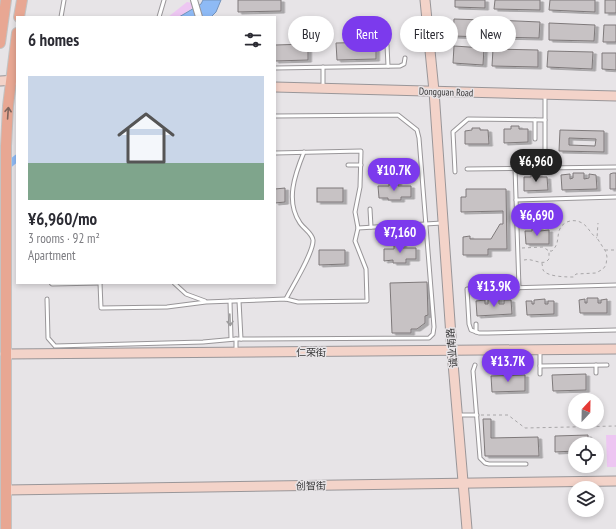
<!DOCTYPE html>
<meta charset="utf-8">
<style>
:root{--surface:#fff;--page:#f7f7f7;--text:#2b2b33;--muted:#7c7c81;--line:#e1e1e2;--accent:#7c3aed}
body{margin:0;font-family:"PT Sans Narrow","Noto Sans SC",sans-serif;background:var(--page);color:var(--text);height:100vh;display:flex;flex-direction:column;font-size:15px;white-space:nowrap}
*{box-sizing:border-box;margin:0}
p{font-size:13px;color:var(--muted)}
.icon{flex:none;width:22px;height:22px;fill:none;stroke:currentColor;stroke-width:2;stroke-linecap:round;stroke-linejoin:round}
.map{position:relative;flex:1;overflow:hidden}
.details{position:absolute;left:16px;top:16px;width:260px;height:268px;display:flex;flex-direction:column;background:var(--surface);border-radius:0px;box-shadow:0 2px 6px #0003}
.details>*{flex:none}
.top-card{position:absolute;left:288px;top:16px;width:268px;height:36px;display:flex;gap:8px}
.needle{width:26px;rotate:22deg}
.buttons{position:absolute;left:568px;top:393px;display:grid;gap:8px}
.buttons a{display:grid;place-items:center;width:36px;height:36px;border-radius:50%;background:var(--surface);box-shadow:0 2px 6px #0003;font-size:20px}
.price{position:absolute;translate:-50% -34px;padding:0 9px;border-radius:14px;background:var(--accent);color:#fff;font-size:13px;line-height:26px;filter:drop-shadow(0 1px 2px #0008)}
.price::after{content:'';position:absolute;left:50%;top:24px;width:12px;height:9px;margin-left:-6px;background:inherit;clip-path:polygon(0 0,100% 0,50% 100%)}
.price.current{background:#222;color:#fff}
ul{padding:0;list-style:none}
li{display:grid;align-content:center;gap:8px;height:212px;padding:0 12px}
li+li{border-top:1px solid var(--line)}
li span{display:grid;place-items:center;height:124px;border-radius:0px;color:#555}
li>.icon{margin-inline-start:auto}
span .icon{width:72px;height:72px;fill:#fffc;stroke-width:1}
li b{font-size:17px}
h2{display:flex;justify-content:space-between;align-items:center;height:48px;padding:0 12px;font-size:17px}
.pill{padding:0 14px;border-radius:18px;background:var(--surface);box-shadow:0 2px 6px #0003;font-size:14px;line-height:36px}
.pill.current{background:var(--accent);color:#fff}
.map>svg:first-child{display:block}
</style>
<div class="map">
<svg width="616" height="529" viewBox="0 0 616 529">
<defs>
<filter id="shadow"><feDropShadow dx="3.5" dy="2" stdDeviation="0" flood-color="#0004"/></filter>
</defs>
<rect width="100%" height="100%" fill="#e7e4e7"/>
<g fill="#edc6f2">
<polygon points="187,2 192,3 194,7 179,17 168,17"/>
<polygon points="606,435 616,435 616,467 607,467"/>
</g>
<polygon fill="#8ebaf5" stroke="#7493bc" points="203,0 221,0 216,12 211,17 179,17 201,4"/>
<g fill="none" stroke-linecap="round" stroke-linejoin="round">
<polyline stroke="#8ebaf5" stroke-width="7" points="0,172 17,158"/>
</g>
<g fill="#c7c2c4" stroke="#7e797a" fill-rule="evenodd" filter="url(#shadow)">
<polygon points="238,0 281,0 281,11 238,12"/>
<polygon points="455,0 485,0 485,8 455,7"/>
<polygon points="495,0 540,0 540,10 494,9"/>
<polygon points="550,0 595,0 595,12 549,10"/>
<rect x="605" y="0" width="11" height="13"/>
<polygon points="454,19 484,20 484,37 453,36"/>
<polygon points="494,20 540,22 539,38 494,37"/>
<polygon points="549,23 595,25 594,41 549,40"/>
<polygon points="604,25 616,25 616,42 603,42"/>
<polygon points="376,42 376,59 337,60 336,43"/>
<polygon points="308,44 308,60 275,61 275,45"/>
<polygon points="454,46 484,48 483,65 453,63"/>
<polygon points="493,49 538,50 538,67 492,66"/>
<polygon points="548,51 593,52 592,69 547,67"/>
<polygon points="602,53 616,53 616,70 602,69"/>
<polygon points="511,126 519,126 519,129 528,129 528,142 504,143 504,129 511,129"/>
<polygon points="472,128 480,128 480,130 488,130 489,144 465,144 465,131 472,130"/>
<path d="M560,130L604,131V152L559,151ZM569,138L596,139L595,146L569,145Z"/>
<polygon points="573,173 584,173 584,179 589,178 589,174 596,175 597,189 562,190 561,175 570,174 570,179 573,178"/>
<polygon points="613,173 616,173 616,189 610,189 610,174"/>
<polygon points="531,174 539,174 539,177 547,177 548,190 524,191 524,177 531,177"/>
<polygon points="398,181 398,186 411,186 411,197 401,197 401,200 388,200 388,198 379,198 378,186 389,186 389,182"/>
<polygon points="285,188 285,202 275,203 275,189"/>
<rect x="317" y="188" width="26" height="14"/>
<polygon points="466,189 506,189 507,249 488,249 488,255 463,255 463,237 470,236 470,239 491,239 500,224 503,224 503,211 461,212 461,197 466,197"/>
<polygon points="532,228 540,228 540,231 549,230 549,244 526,244 525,231 532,231"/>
<polygon points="394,244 403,244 403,248 416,248 416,259 406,259 406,263 393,263 393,260 384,261 384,249 394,249"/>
<polygon points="319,250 345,250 345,264 319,265"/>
<polygon points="427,282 428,315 425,316 425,323 417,329 411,329 411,333 392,333 390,283"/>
<polygon points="499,298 499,304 504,304 504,300 511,300 512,314 477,316 476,301 485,300 485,304 488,304 488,299"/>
<polygon points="587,298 598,298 598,303 601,303 601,300 607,299 607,313 580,313 579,300 585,299 585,303 587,303"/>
<polygon points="545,299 545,304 548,304 548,301 554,301 554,314 527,315 526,301 532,301 532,304 534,304 534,300"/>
<polygon points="586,374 586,390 553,391 552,375"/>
<polygon points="525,375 525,391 492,392 491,376"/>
<polygon points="483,419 491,419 491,438 538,437 539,456 485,456"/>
<polygon points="588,435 588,444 575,444 575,451 555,452 555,436"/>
</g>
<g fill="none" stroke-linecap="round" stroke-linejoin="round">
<defs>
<g id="lane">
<polyline points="61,17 64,0"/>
<polyline points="159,17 164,0"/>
<polyline points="387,45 388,66"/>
<polyline points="323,67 323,87"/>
<polyline points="275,68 400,66 404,64 405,58"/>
<polyline points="545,96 545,168"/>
<polyline points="535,120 535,139"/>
<polyline points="348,165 361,165"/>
<polyline points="515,168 519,288"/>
<polyline points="467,169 616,167"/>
<polyline points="455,172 453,132 468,119 545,120"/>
<polyline points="516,200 616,197"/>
<polyline points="370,209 371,227"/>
<polyline points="358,228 442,223"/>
<polyline points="51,283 52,284 100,283"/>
<polyline points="100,283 101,308 167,307 206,302 286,299 298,302 367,301 366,269 355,241 358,228 355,212 360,187 361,151 275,153"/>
<polyline points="174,283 186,294 205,301"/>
<polyline points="616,285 467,289 469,324 471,330 479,333 488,333 616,330"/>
<polyline points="47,299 48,338 55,346 203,342 236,339 429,338 433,334 434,327 419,138 417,130 398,115 275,116"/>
<path d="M286,299C292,287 314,252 313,240C312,233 304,229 300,223C285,201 295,174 304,152"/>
<polyline points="230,301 231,339"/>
<polyline points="239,301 241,339"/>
<polyline points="476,324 476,332"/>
<polyline points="236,339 236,351"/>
<polyline points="540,352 540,374"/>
<polyline points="475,365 473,371 480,458 485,463 489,464 526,464"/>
<polyline points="540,366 607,365"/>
<polyline points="596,373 596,365"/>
<polyline points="459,415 477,415"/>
</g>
<polyline id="street" points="194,0 199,17"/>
<g id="secondary">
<polyline points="425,0 434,91 452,351 467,529"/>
<polyline points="0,81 17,80"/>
<polyline points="275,87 616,96"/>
<polyline points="5,354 616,349"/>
<polyline points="6,490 616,481"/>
</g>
<g id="primary">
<polyline points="19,17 22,0"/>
<polyline points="0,43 6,0"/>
<polyline points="6,529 6,146 8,106 17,33"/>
</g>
</defs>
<use href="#lane" stroke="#999699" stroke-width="5"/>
<use href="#street" stroke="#999699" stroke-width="8"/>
<use href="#secondary" stroke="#999699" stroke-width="11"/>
<use href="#primary" stroke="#c3c3c3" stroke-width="12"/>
<g stroke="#a8a6a8" stroke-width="1" stroke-dasharray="3 3" stroke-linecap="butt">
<path d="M522,248L543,247L549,251V259L546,262C538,264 532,258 524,260"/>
<polyline points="605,250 616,250"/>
<path d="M550,251H552C559,244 557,239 559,231C562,221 574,218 582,223C589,227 590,234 597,238"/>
<path d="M542,263C542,264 543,269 543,270C547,277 567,277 574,277L576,274L596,273L603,269L606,265L607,257L606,252L597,238L598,223"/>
<polyline points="481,415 508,415 525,428 616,426"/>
</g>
<use href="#lane" stroke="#fff" stroke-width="3"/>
<use href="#street" stroke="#fff" stroke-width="6"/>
<use href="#secondary" stroke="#f3d3c9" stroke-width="9"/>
<use href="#primary" stroke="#e8a793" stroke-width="10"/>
</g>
<defs><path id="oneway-shaft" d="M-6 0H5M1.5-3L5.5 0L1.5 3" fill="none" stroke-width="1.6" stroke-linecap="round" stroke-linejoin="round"/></defs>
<use stroke="#7e645c" href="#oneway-shaft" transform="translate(8 113) rotate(-86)"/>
<use stroke="#9c9b9c" href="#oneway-shaft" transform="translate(230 320) rotate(88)"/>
<g text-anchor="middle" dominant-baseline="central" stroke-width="3" stroke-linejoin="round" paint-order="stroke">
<g font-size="10" fill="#383738" stroke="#e7e4e7">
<text transform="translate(446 92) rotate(2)">Dongguan Road</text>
<text transform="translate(452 348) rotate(-95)">诚业南路</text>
<text x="311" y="352">仁荣街</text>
<text transform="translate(311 486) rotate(-1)">创智街</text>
</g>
</g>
</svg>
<div class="buttons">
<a><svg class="needle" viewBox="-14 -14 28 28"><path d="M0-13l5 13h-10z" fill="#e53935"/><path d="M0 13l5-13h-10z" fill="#7c7c81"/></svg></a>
<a><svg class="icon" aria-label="locate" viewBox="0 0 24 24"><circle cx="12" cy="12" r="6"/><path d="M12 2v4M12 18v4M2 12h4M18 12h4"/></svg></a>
<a><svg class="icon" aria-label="layers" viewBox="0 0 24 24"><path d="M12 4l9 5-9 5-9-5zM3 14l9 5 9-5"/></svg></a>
</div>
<b class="price current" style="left:536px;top:183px">¥6,960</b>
<b class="price" style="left:394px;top:192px">¥10.7K</b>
<b class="price" style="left:537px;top:237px">¥6,690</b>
<b class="price" style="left:400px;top:254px">¥7,160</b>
<b class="price" style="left:494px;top:308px">¥13.9K</b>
<b class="price" style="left:508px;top:383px">¥13.7K</b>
<div class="top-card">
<a class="pill">Buy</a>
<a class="pill current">Rent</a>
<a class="pill">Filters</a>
<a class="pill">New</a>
</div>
<section class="details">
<h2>6 homes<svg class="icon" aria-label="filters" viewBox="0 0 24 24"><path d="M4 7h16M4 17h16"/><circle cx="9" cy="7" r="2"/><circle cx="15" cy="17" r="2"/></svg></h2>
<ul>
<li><span style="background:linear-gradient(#c9d6e8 70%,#7fa58c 0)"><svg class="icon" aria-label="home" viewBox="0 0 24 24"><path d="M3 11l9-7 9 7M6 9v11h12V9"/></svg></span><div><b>¥6,960/mo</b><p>3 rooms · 92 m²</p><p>Apartment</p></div></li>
</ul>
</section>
</div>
